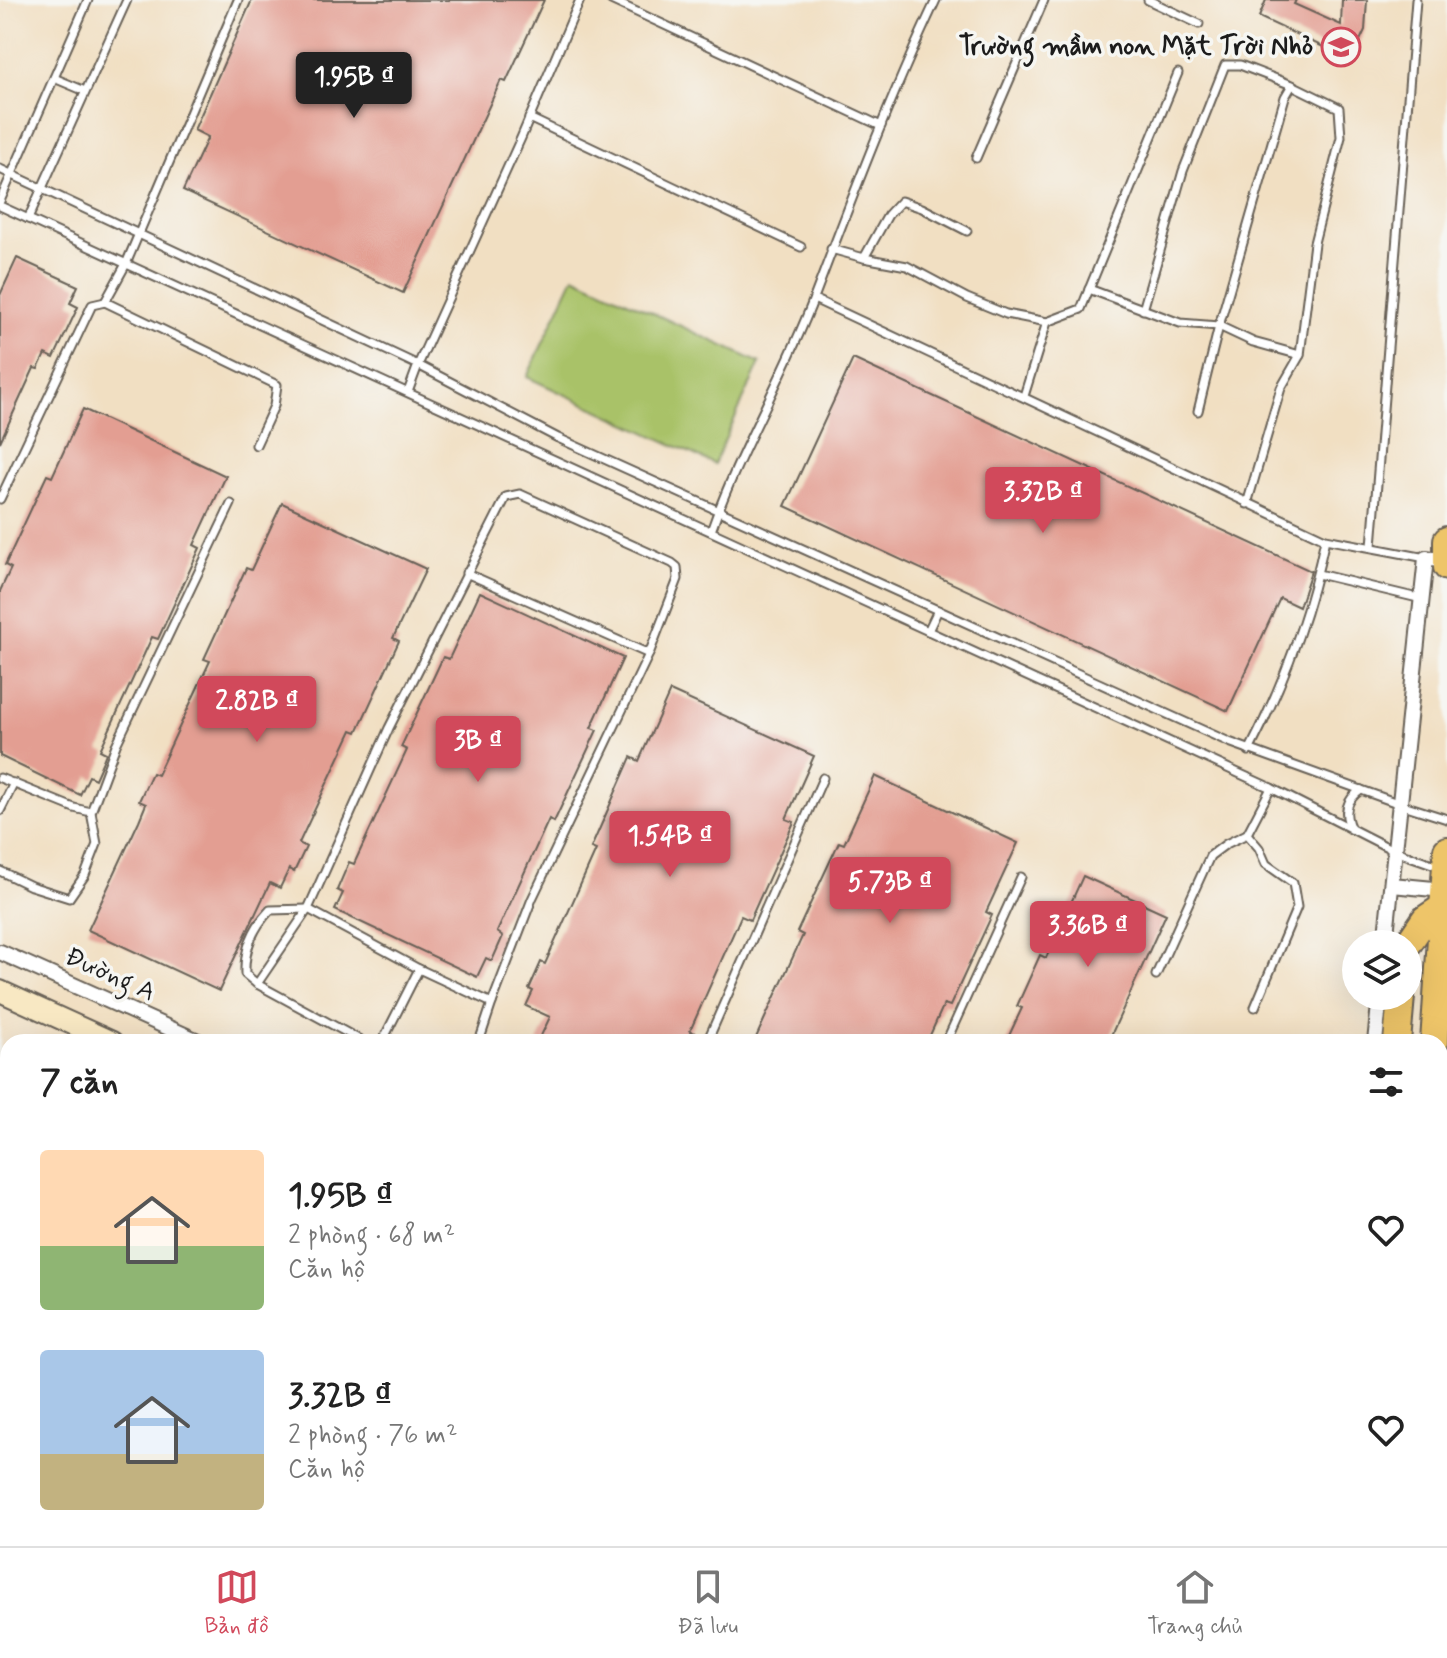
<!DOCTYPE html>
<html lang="vi">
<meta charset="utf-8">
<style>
:root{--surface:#fff;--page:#f6f6f6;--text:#222;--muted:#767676;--line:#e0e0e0;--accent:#d1495b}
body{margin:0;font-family:Mynerve,sans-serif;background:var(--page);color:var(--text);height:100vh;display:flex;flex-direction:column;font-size:30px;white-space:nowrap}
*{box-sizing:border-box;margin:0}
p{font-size:26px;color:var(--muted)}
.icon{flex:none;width:44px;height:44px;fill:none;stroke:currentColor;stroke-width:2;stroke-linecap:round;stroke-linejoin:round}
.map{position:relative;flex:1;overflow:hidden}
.details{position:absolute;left:0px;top:1034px;width:1448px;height:512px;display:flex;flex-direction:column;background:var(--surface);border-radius:24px 24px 0 0;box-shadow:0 8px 32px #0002}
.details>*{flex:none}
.controls{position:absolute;left:1342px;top:930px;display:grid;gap:16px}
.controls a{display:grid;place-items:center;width:80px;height:80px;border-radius:50%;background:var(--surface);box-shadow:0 8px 32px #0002;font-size:40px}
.price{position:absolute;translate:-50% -68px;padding:0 18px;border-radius:8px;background:var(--accent);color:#fff;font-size:26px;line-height:52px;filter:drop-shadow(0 2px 4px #0008)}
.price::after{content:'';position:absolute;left:50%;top:48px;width:24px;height:18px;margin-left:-12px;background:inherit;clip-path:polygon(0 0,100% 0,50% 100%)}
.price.on{background:#222;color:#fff}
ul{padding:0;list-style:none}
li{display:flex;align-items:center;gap:24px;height:200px;padding:0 40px}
li span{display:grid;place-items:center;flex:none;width:224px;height:160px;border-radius:8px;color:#555}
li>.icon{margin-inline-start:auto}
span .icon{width:96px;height:96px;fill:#fffc;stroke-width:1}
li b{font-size:34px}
h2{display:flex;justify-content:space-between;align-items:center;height:96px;padding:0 40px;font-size:34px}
.tabs{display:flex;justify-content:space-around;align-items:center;height:112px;border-top:2px solid var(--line);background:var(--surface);font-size:22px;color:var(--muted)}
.tabs a{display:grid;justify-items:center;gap:4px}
.tabs .on{color:var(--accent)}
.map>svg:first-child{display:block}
</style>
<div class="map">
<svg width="1447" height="1546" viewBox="0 0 1447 1546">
<rect width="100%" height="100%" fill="#f6f6f2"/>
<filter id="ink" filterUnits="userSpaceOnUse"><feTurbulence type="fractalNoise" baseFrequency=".0125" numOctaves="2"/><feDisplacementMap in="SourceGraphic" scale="16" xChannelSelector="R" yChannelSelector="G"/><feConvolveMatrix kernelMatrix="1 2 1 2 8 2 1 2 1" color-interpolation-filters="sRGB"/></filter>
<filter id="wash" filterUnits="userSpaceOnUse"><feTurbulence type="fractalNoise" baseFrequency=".006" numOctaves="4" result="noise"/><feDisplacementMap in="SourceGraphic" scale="32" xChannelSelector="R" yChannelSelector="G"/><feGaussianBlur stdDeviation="1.8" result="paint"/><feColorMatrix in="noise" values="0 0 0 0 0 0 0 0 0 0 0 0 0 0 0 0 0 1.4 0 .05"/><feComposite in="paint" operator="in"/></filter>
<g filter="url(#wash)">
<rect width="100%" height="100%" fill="#f1dfc2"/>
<polygon fill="#a9c268" stroke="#626f42" stroke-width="2" points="574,276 760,363 714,464 527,377"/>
<g id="blocks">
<g fill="#e39e92">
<polygon points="252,0 544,0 506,82 501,80 403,293 183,191 208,137 194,130"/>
<polygon points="1266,0 1296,0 1294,4 1341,25 1342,0 1367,0 1365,30 1351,60 1259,17"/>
<polygon points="17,258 78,286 70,303 78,307 54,358 45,354 38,369 34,368 0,442 0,295"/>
<polygon points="853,359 1311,571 1299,607 1280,598 1228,711 785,506"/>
<polygon points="83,409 226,476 194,545 200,548 158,639 152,637 100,750 106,753 102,763 95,779 89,776 80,795 0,756 0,591 11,568 5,565 47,475 52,477"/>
<polygon points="282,503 426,569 393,638 399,641 357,732 352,730 299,843 306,847 294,872 289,869 280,888 270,883 219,991 88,930 139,821 146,804 139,801 152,773 157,775 210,661 204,659 246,568 251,570"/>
<polygon points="480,592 623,658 591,728 597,730 554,822 549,819 497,932 503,936 492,961 486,958 477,977 335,910 343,893 337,890 349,862 354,864 407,750 401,747 443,657 449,659"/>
<polygon points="670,691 814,756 786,819 794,822 750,920 741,916 690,1031 695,1033 690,1042 538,1042 550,1017 526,1006 533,991 529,989 541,962 545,964 596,850 591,848 631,757 639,761"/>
<polygon points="875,776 1018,843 986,912 992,915 950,1006 944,1004 927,1042 754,1042 803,935 797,932 839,842 844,844"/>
<polygon points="1083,876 1166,914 1108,1042 1006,1042 1022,1008 1017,1006 1040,955 1046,958"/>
</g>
</g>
</g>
<g filter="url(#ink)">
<use href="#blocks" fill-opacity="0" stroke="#676056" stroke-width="2"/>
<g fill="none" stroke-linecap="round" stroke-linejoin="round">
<g stroke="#c6b8a1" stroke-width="26" stroke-dasharray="26 13" stroke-linecap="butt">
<polyline points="1440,1160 1447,1160"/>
<polyline points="1440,1202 1447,1203"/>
</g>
<defs>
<g id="lane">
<polyline points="238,0 126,264 105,302 277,385 274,406 256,445"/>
<polyline points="611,0 881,126"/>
<polyline points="1148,0 1199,24"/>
<polyline points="54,78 85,91"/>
<polyline points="529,118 801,247"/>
<polyline points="976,158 1044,0"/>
<polyline points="0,169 418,365 558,438 1229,742 1400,804 1447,819"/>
<polyline points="0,201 88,0"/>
<polyline points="0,206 1271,788 1395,851 1441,867"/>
<polyline points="28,219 127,0"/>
<polyline points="831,249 864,258 888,215 901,201 922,208 967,231"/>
<polyline points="864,258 907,266 967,298 1006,314 1047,322 1081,309 1178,73"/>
<polyline points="1089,289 1180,323 1219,326 1285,97 1292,85 1339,108 1341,137 1314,243 1300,355 1281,388 1247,504"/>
<polyline points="814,299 1325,539 1426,558"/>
<polyline points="1143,310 1183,171 1225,65 1240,65 1292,85"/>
<polyline points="408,392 418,365 521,138 580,0"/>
<polyline points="1024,396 1047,322"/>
<polyline points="1198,411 1219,326 1253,342 1300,355"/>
<polyline points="0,499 92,305 105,302"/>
<path d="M711,531C739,451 784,377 814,298C852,198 890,97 936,0"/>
<polyline points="1372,546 1416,0"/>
<polyline points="466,573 649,654"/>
<polyline points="1318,574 1422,599"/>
<polyline points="928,631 938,610"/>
<path d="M1249,751C1284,683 1310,613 1325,539"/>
<polyline points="0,778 74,808 91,812"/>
<polyline points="0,811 14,783"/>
<path d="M1351,829C1343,813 1346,800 1361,790"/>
<polyline points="1247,834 1259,848 1266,864 1293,883 1297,907 1255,1007"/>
<polyline points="0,871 31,886 69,898 85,875 97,844 91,812 116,745 231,504"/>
<polyline points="1156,975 1210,856 1226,844 1247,834 1271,788"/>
<polyline points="257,984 308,909 389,728 506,497 520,494 672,563 677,567 678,579 649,654 532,899 492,1003 419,969 382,1042"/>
<path d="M364,1042L257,984L245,974C244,949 253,928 270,910L308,909L419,969"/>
<polyline points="479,1042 492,1003"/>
<polyline points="707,1042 823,778"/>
<polyline points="946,1042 1021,877"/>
</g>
<g id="street">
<polyline points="1392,885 1444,890"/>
<polyline points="1385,944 1426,558 1446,561"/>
<polyline points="0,952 200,1042"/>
<polyline points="1375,1042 1380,996"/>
<polyline points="0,1200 8,1204"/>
<polyline points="0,1440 8,1422"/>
<polyline points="722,1538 740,1546"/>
<polyline points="1262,1538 1273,1546"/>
<polyline points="88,1546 92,1538"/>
<polyline points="365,1546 368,1538"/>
<polyline points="494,1546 498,1538"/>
<polyline points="635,1546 638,1538"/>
<polyline points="887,1546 891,1538"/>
<polyline points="1322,1546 1323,1538"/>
</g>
<g id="secondary">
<polyline points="0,991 112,1042"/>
<polyline points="0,1080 8,1084"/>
<polyline points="977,1538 994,1546"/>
<polyline points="1128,1538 1146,1546"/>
<polyline points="1177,1538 1195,1546"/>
<polyline points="1230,1538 1248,1546"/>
</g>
<g id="highway">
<polyline points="1447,540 1447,567"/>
<polyline points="1408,944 1425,919 1443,907"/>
<polyline points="1397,1042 1401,996"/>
<polyline points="1434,1042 1447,850"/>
<polyline points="1440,1342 1447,1242"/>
<polyline points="1440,1401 1447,1384"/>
<polyline points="1440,1456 1447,1453"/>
<polyline points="1374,1546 1383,1538"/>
<polyline points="1402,1546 1403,1538"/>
<polyline points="1426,1546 1427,1538"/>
</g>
</defs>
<use href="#lane" stroke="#676056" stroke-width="11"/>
<use href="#street" stroke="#676056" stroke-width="18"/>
<use href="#secondary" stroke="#676056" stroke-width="24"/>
<use href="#highway" stroke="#676056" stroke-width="30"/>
<use href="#lane" stroke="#fff" stroke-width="7"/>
<use href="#street" stroke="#fff" stroke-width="14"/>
<use href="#secondary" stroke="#f8e8c3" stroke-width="20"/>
<use href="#highway" stroke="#eec569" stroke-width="26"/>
</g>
</g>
<defs>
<symbol id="school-ring" viewBox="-11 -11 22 22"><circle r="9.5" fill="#f6f6f2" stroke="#d1495b" stroke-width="1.5"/><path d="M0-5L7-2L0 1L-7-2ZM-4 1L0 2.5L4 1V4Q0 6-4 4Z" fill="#d1495b"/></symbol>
</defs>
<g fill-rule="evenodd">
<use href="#school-ring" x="1319" y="25" width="44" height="44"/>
</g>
<g text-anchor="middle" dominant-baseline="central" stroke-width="7" stroke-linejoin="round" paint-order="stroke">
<g font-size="26" font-weight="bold" fill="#1c1c1c" stroke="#f6f6f2" text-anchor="end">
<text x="1313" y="47">Trường mầm non Mặt Trời Nhỏ</text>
</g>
<g font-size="26" fill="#1c1c1c" stroke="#f6f6f2">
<text transform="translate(110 975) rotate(24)">Đường A</text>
</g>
</g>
</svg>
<div class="controls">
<a><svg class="icon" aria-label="layers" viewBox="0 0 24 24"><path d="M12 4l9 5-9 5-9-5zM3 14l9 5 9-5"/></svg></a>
</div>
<b class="price on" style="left:354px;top:120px">1.95B ₫</b>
<b class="price" style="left:1043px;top:535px">3.32B ₫</b>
<b class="price" style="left:257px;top:744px">2.82B ₫</b>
<b class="price" style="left:478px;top:784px">3B ₫</b>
<b class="price" style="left:670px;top:879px">1.54B ₫</b>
<b class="price" style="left:890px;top:925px">5.73B ₫</b>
<b class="price" style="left:1088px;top:969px">3.36B ₫</b>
<section class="details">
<h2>7 căn<svg class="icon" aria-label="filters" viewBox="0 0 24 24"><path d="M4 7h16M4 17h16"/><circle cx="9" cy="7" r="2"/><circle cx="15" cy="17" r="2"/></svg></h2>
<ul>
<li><span style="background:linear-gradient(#ffd9b3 60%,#8fb573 0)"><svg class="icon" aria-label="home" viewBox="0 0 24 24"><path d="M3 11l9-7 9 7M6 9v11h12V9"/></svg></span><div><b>1.95B ₫</b><p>2 phòng · 68 m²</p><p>Căn hộ</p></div><svg class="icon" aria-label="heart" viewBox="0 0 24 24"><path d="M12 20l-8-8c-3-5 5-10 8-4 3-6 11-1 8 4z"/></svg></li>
<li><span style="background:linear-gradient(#a9c7e8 65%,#c2b280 0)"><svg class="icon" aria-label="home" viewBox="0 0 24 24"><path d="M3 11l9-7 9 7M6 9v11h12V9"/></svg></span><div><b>3.32B ₫</b><p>2 phòng · 76 m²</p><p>Căn hộ</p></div><svg class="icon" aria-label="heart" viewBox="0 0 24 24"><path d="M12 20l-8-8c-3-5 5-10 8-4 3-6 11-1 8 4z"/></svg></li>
</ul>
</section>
</div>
<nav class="tabs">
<a class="on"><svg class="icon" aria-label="map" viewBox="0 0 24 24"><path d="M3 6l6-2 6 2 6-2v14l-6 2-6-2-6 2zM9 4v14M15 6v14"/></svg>Bản đồ</a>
<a><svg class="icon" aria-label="saved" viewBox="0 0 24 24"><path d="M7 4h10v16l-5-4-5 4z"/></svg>Đã lưu</a>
<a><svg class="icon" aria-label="home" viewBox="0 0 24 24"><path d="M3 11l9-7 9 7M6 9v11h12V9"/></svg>Trang chủ</a>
</nav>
